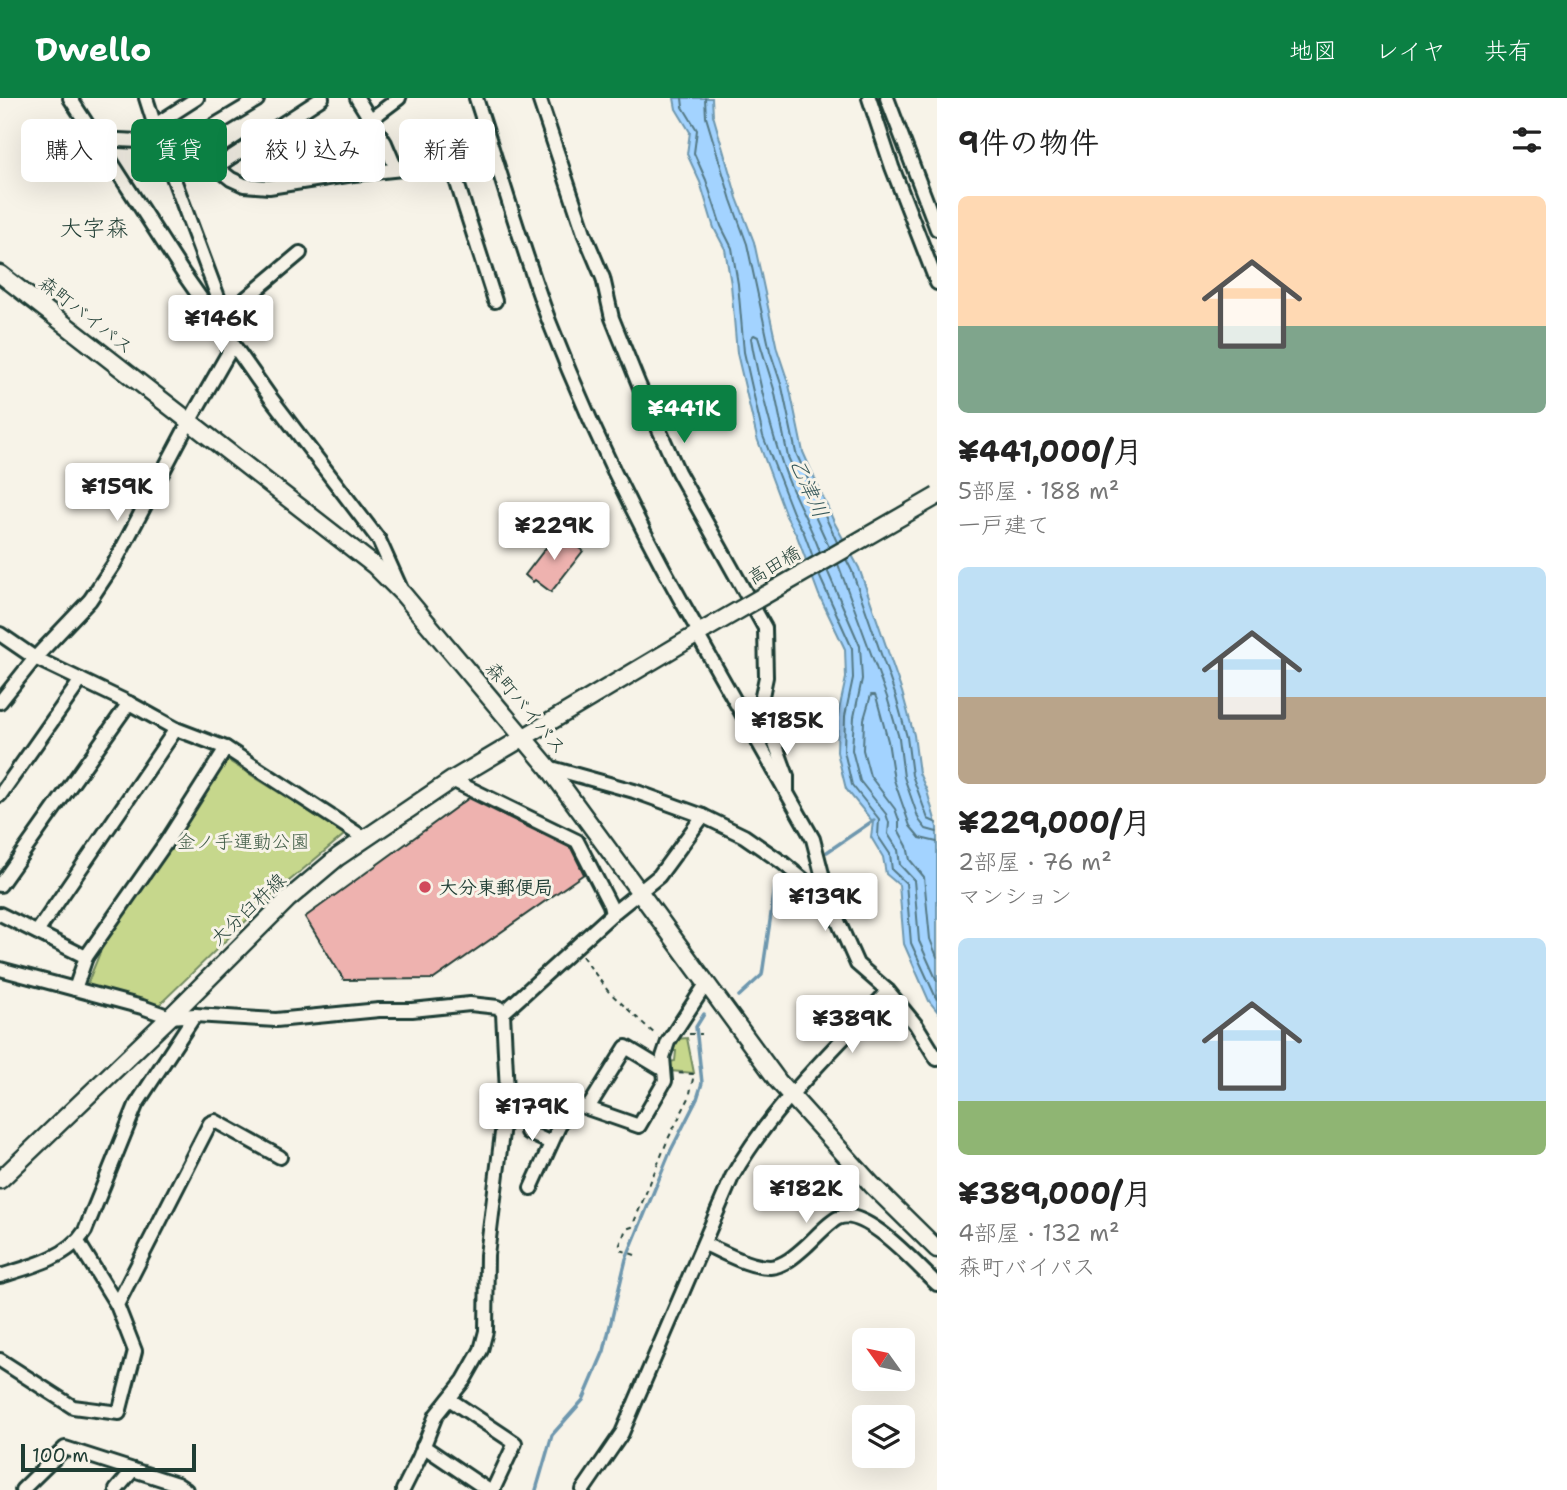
<!DOCTYPE html>
<html lang="ja">
<meta charset="utf-8">
<style>
:root{--surface:#fff;--page:#f6f6f6;--text:#222;--muted:#767676;--accent:#0b8043}
body{margin:0;font-family:"Shantell Sans","Klee One",sans-serif;background:var(--page);color:var(--text);height:100vh;display:flex;flex-direction:column;font-size:26px;white-space:nowrap}
*{box-sizing:border-box;margin:0}
p{font-size:23px;color:var(--muted)}
.icon{flex:none;width:38px;height:38px;fill:none;stroke:currentColor;stroke-width:2;stroke-linecap:round;stroke-linejoin:round}
.map{position:relative;flex:1;overflow:hidden}
.panel{display:flex;flex-direction:column;background:var(--surface);width:630px}
.panel>*{flex:none}
.guide{position:absolute;left:21px;top:21px;width:665px;height:63px;display:flex;gap:14px}
.needle{width:46px;rotate:303deg}
.tools{position:absolute;left:852px;top:1230px;display:grid;gap:14px}
.tools a{display:grid;place-items:center;width:63px;height:63px;border-radius:10px;background:var(--surface);box-shadow:0 7px 28px #0002;font-size:35px}
.scale{position:absolute;left:21px;bottom:18px;width:175px;box-sizing:border-box;padding-left:7px;border:4px solid #1f3d34;border-top:0;font-size:19px;line-height:24px;white-space:nowrap;color:#1f3d34;-webkit-text-stroke:5px #f7f3e8;paint-order:stroke}
.price{position:absolute;translate:-50% -60px;padding:0 16px;border-radius:7px;background:#fff;color:#222;font-size:23px;line-height:46px;filter:drop-shadow(0 2px 4px #0008)}
.price::after{content:'';position:absolute;left:50%;top:42px;width:21px;height:16px;margin-left:-10px;background:inherit;clip-path:polygon(0 0,100% 0,50% 100%)}
.price.on{background:var(--accent);color:#fff}
ul{padding:0;list-style:none}
li{display:grid;align-content:center;gap:14px;height:371px;padding:0 21px}
li span{display:grid;place-items:center;height:217px;border-radius:10px;color:#555}
li>.icon{margin-inline-start:auto}
span .icon{width:126px;height:126px;fill:#fffc;stroke-width:1}
li b{font-size:30px}
h2{display:flex;justify-content:space-between;align-items:center;height:84px;padding:0 21px;font-size:30px}
.pill{padding:0 24px;border-radius:10px;background:var(--surface);box-shadow:0 7px 28px #0002;font-size:24px;line-height:63px}
.pill.on{background:var(--accent);color:#fff}
header{display:flex;align-items:center;gap:42px;box-sizing:border-box;height:98px;padding:0 35px;background:var(--accent);color:#fff}
header strong{font-size:33px}
nav{display:flex;gap:38px;margin-inline-start:auto;font-size:24px}
main{display:flex;flex:1;min-height:0}
.map>svg:first-child{display:block}
</style>
<header>
<strong>Dwello</strong>
<nav><a>地図</a><a>レイヤ</a><a>共有</a></nav>
</header>
<main>
<div class="map">
<svg width="937" height="1392" viewBox="0 0 937 1392">
<rect width="100%" height="100%" fill="#f7f3e8"/>
<filter id="ink" filterUnits="userSpaceOnUse"><feTurbulence type="fractalNoise" baseFrequency=".0143" numOctaves="2"/><feDisplacementMap in="SourceGraphic" scale="14" xChannelSelector="R" yChannelSelector="G"/><feConvolveMatrix kernelMatrix="1 2 1 2 8 2 1 2 1" color-interpolation-filters="sRGB"/></filter>
<g filter="url(#ink)">
<g fill="#c6d78c" stroke="#728a60" stroke-width="2">
<polygon points="224,660 345,736 276,794 157,909 86,889 103,847"/>
<polygon points="687,940 694,975 670,973 670,964 675,963 676,953 671,953 676,941"/>
</g>
<polygon fill="#a3d3ff" stroke="#6e97ae" stroke-width="2" points="674,0 712,0 713,17 737,100 754,144 777,251 789,287 803,354 834,424 859,470 902,594 914,637 919,675 927,693 937,729 937,913 929,903 904,846 899,787 886,776 883,759 871,739 873,724 846,691 837,654 838,617 846,580 845,551 819,497 797,438 786,418 757,340 737,255 731,186 725,151 714,130 700,84 687,56 690,34 676,11"/>
<g fill="none" stroke-linecap="round" stroke-linejoin="round">
<g stroke="#547985" stroke-width="2">
<polyline points="682,0 683,9 697,32 694,55 706,82 721,128 732,150 738,186 744,254 763,338 793,415 804,435 813,459"/>
<polyline points="705,0 706,19 731,102 747,146 770,253 782,289 796,355 837,444"/>
<path d="M820,454C811,428 797,405 787,379C772,338 762,296 753,252L751,240L754,237L758,239L774,291L788,359L829,449"/>
<polyline points="846,461 852,473 895,596 907,639 912,677 928,721 937,725"/>
<polyline points="838,466 887,599 899,640 904,679 919,722 926,731 937,734"/>
<polyline points="827,472 860,548 862,581 854,619 852,652 860,683 886,716 889,725 888,736 898,752 900,767 914,782 919,843 937,883"/>
<polyline points="819,477 852,550 853,580 845,618 844,653 852,687 879,721 878,738 890,756 892,772 906,785 911,845 937,902"/>
<polyline points="937,744 920,740 910,728 894,682 888,643 877,602 875,597 871,597 864,621 863,652 870,678 895,711 899,722 899,733 907,748 910,762 924,779 930,841 937,859"/>
</g>
<g stroke="#6e97ae" stroke-width="3.5">
<polyline points="827,754 874,722"/>
<polyline points="739,898 762,877 775,789 786,781"/>
<polyline points="536,1392 552,1337 583,1302 604,1253 626,1161 670,1054 697,1001 702,985 696,929 704,916"/>
</g>
</g>
<g fill="#eeb2af" stroke="#1f3d34" stroke-width="2">
<polygon points="558,434 583,453 551,494 535,482 533,484 525,477"/>
<polygon points="469,700 571,750 584,776 434,881 344,882 305,819"/>
</g>
<g fill="none" stroke-linecap="round" stroke-linejoin="round">
<defs>
<g id="minor">
<polyline points="70,0 183,175 270,299 379,442 400,489"/>
<polyline points="146,0 160,44 225,218 222,231"/>
<polyline points="357,0 385,45 396,71"/>
<path d="M476,0C500,74 522,150 549,223C591,331 641,434 699,534"/>
<polyline points="539,0 584,135 603,180 612,220 639,287 678,374 765,530 766,579 762,598 767,623 787,678 787,693"/>
<polyline points="869,0 892,69 937,185"/>
<polyline points="887,0 937,131"/>
<polyline points="371,21 399,0"/>
<polyline points="155,27 197,0"/>
<polyline points="98,41 160,44 216,69 231,81 244,87 269,89 354,76 451,66 495,203"/>
<polyline points="175,51 257,2"/>
<polyline points="216,69 322,0"/>
<polyline points="225,218 300,155"/>
<polyline points="0,536 35,560 129,605 176,631 226,650 364,740"/>
<polyline points="697,536 813,741 829,803"/>
<polyline points="0,604 35,560 90,502 114,466 189,324 233,247"/>
<polyline points="548,669 634,693 703,718 744,738 783,765 829,803 857,866 888,893 916,927 937,961"/>
<polyline points="452,682 577,743 610,807 612,816"/>
<polyline points="0,697 81,582"/>
<polyline points="0,787 129,605"/>
<polyline points="0,816 86,859 167,743 226,650"/>
<polyline points="37,834 176,631"/>
<polyline points="0,871 142,909 170,919 195,917 276,922 379,912 412,912 470,906 498,909 503,915 507,994 487,1157 486,1233 481,1252 464,1282 436,1317 419,1360 403,1392"/>
<polyline points="75,891 86,859"/>
<polyline points="503,915 612,816 659,778 703,718"/>
<polyline points="588,1010 626,949 664,972"/>
<polyline points="527,1034 551,1045"/>
<polyline points="531,1090 570,1004 639,1028 665,983 663,959 668,944 706,886"/>
<polyline points="78,1144 117,1207"/>
<path d="M704,1146C724,1154 748,1169 770,1169C784,1168 796,1157 806,1148C814,1141 829,1124 838,1120C866,1108 918,1169 937,1186"/>
<path d="M0,1178C29,1169 68,1160 85,1133L136,1007L195,917"/>
<polyline points="0,1262 73,1309 119,1315 135,1253 117,1207 210,1025 215,1023 280,1059"/>
<polyline points="449,1301 515,1345 493,1392"/>
<polyline points="423,1348 488,1392"/>
<polyline points="22,1392 65,1350 177,1386 186,1392"/>
<polyline points="116,1392 133,1372"/>
<path d="M583,1392L622,1335L732,1079C772,1008 834,952 888,893"/>
</g>
<g id="major">
<polyline points="0,176 375,468 403,496 548,669 778,983 872,1087 937,1151"/>
<polyline points="0,1082 170,919 287,802 338,759 452,682 706,531"/>
</g>
</defs>
<use href="#minor" stroke="#1f3d34" stroke-width="18"/>
<use href="#major" stroke="#1f3d34" stroke-width="21"/>
<g stroke="#1f3d34" stroke-width="2" stroke-dasharray="5 5" stroke-linecap="butt">
<polyline points="582,858 608,893 657,938"/>
<polyline points="689,936 702,936"/>
<polyline points="635,1157 621,1152 619,1149 626,1131 632,1129 668,1041 689,1000 694,976 675,975"/>
</g>
<use href="#minor" stroke="#f7f3e8" stroke-width="12"/>
<use href="#major" stroke="#f7f3e8" stroke-width="16"/>
<defs>
<polyline id="major-bridge" points="706,531 937,398"/>
</defs>
<use href="#major-bridge" stroke="#1f3d34" stroke-width="21" stroke-linecap="butt"/>
<use href="#major-bridge" stroke="#f7f3e8" stroke-width="16"/>
</g>
</g>
<circle fill="#d1495b" stroke="#f7f3e8" stroke-width="2.5" cx="425" cy="789" r="7"/>
<g text-anchor="middle" dominant-baseline="central" stroke-width="6" stroke-linejoin="round" paint-order="stroke">
<g font-size="19" fill="#1f3d34" stroke="#f7f3e8">
<text transform="translate(86 217) rotate(38)">森町バイパス</text>
<text transform="translate(774 467) rotate(-30)">高田橋</text>
<text transform="translate(526 610) rotate(50)">森町バイパス</text>
<text transform="translate(248 811) rotate(-43)">大分臼杵線</text>
</g>
<g font-size="19" fill="#405c46" stroke="#f7f3e8">
<text x="243" y="743">金ノ手運動公園</text>
</g>
<g font-size="19" font-weight="bold" fill="#1f3d34" stroke="#f7f3e8" text-anchor="start">
<text x="439" y="789">大分東郵便局</text>
</g>
<g font-size="21" font-style="italic" fill="#395b5d" stroke="#f7f3e8">
<text transform="translate(809 390) rotate(66)">乙津川</text>
</g>
<g font-size="23" fill="#1f3d34" stroke="#f7f3e8">
<text x="94" y="130">大字森</text>
</g>
</g>
</svg>
<div class="tools">
<a><svg class="needle" viewBox="-14 -14 28 28"><path d="M0-13l5 13h-10z" fill="#e53935"/><path d="M0 13l5-13h-10z" fill="#767676"/></svg></a>
<a><svg class="icon" aria-label="layers" viewBox="0 0 24 24"><path d="M12 4l9 5-9 5-9-5zM3 14l9 5 9-5"/></svg></a>
</div>
<div class="scale">100 m</div>
<b class="price" style="left:221px;top:257px">¥146K</b>
<b class="price on" style="left:684px;top:347px">¥441K</b>
<b class="price" style="left:117px;top:425px">¥159K</b>
<b class="price" style="left:554px;top:464px">¥229K</b>
<b class="price" style="left:787px;top:659px">¥185K</b>
<b class="price" style="left:825px;top:835px">¥139K</b>
<b class="price" style="left:852px;top:957px">¥389K</b>
<b class="price" style="left:532px;top:1045px">¥179K</b>
<b class="price" style="left:806px;top:1127px">¥182K</b>
<div class="guide">
<a class="pill">購入</a>
<a class="pill on">賃貸</a>
<a class="pill">絞り込み</a>
<a class="pill">新着</a>
</div>
</div>
<section class="panel">
<h2>9件の物件<svg class="icon" aria-label="filters" viewBox="0 0 24 24"><path d="M4 7h16M4 17h16"/><circle cx="9" cy="7" r="2"/><circle cx="15" cy="17" r="2"/></svg></h2>
<ul>
<li><span style="background:linear-gradient(#ffd9b3 60%,#7fa58c 0)"><svg class="icon" aria-label="home" viewBox="0 0 24 24"><path d="M3 11l9-7 9 7M6 9v11h12V9"/></svg></span><div><b>¥441,000/月</b><p>5部屋 · 188 m²</p><p>一戸建て</p></div></li>
<li><span style="background:linear-gradient(#bfe0f5 60%,#b9a48a 0)"><svg class="icon" aria-label="home" viewBox="0 0 24 24"><path d="M3 11l9-7 9 7M6 9v11h12V9"/></svg></span><div><b>¥229,000/月</b><p>2部屋 · 76 m²</p><p>マンション</p></div></li>
<li><span style="background:linear-gradient(#bfe0f5 75%,#8fb573 0)"><svg class="icon" aria-label="home" viewBox="0 0 24 24"><path d="M3 11l9-7 9 7M6 9v11h12V9"/></svg></span><div><b>¥389,000/月</b><p>4部屋 · 132 m²</p><p>森町バイパス</p></div></li>
</ul>
</section>
</main>
